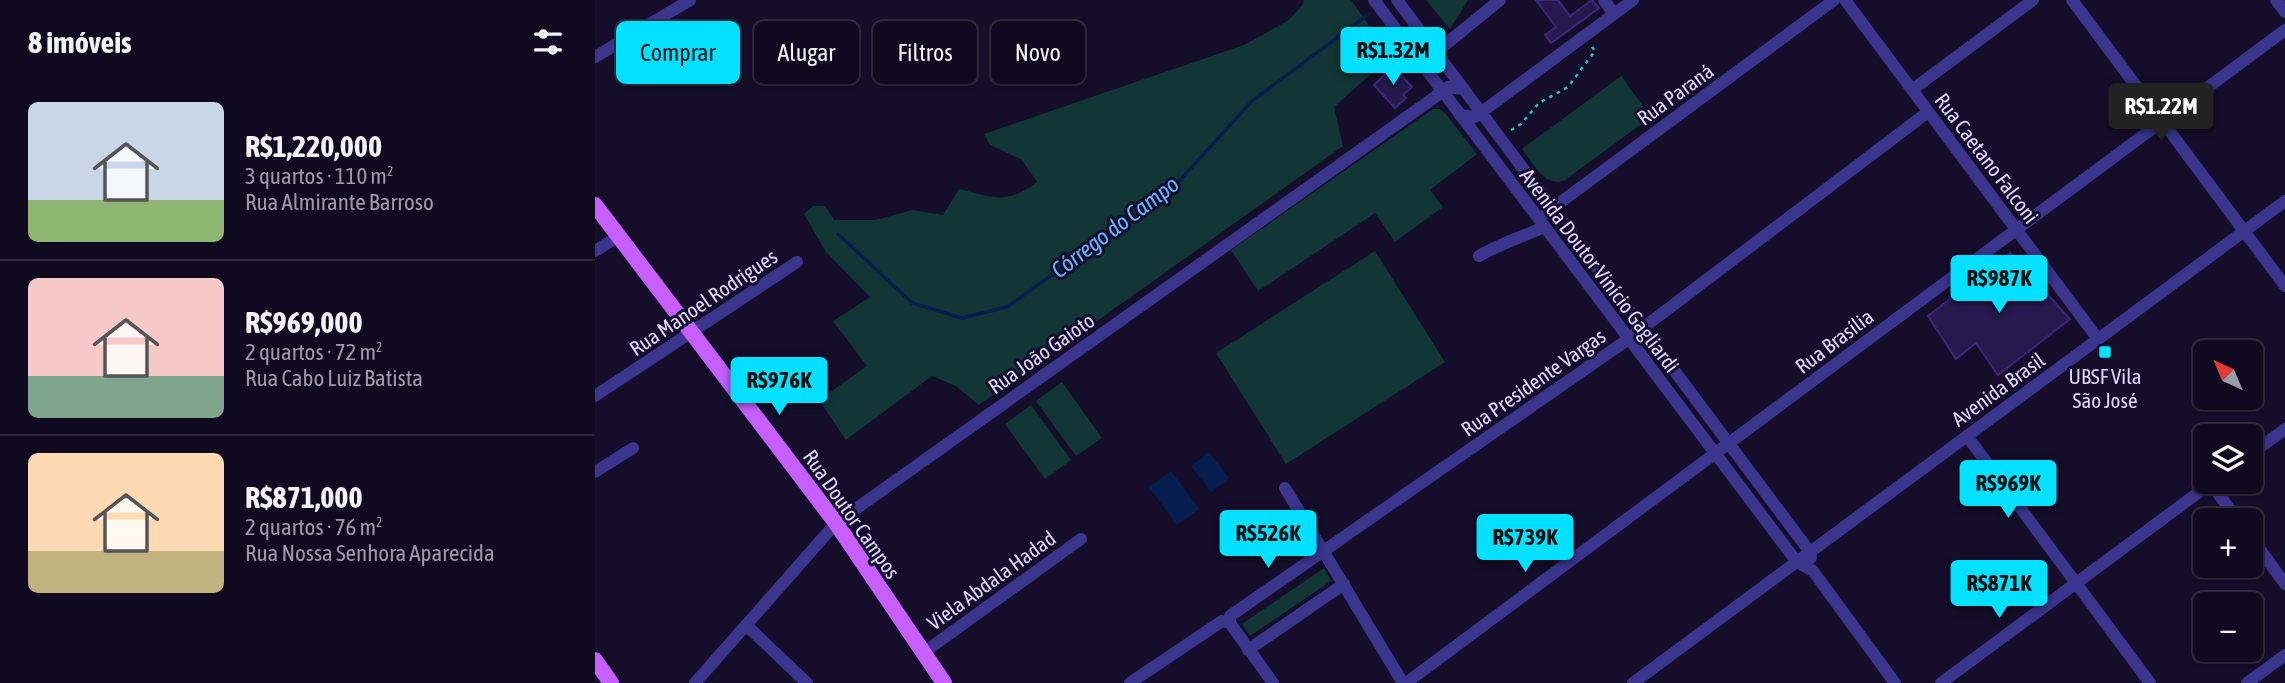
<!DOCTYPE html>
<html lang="pt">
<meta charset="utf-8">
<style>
:root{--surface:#0f0a20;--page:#181329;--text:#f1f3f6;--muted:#9b9aa5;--line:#2f2b3e;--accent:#04e0ff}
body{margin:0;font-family:"Asap Condensed",sans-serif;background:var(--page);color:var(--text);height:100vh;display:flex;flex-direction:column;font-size:26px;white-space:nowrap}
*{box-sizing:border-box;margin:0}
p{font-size:23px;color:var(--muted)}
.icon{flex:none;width:38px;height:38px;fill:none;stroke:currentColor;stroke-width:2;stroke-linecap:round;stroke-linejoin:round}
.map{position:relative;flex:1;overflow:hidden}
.side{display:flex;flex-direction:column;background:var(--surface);width:595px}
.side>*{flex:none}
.hud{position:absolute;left:21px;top:21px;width:665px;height:63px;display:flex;gap:14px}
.needle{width:46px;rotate:316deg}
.buttons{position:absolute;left:1598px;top:340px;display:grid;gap:14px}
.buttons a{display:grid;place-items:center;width:70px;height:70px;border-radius:10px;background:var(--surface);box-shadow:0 2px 5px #0004,0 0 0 2px var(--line);font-size:35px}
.price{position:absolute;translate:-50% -60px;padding:0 16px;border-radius:7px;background:var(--accent);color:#111;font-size:23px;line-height:46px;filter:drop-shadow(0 2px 4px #0008)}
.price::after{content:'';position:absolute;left:50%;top:42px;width:21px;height:16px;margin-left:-10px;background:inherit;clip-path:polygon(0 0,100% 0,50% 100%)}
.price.selected{background:#222;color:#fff}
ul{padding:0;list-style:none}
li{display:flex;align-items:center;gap:21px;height:175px;padding:0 28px}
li+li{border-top:2px solid var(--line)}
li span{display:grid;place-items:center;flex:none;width:196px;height:140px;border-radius:10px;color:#555}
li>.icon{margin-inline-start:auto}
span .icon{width:84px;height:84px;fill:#fffc;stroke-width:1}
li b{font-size:30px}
h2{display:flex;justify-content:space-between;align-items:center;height:84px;padding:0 28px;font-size:30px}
.pill{padding:0 24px;border-radius:10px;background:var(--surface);box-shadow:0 2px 5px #0004,0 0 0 2px var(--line);font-size:24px;line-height:63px}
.pill.selected{background:var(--accent);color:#111}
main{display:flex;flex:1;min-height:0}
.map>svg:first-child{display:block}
</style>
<main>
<section class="side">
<h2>8 imóveis<svg class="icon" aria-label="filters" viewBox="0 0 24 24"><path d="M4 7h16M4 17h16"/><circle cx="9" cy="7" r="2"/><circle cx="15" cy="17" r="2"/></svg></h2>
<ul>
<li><span style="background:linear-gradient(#c9d6e8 70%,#8fb573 0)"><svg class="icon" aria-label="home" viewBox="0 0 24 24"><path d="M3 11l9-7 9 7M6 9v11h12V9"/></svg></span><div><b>R$1,220,000</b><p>3 quartos · 110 m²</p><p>Rua Almirante Barroso</p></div></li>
<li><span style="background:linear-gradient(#f6c9c9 70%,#7fa58c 0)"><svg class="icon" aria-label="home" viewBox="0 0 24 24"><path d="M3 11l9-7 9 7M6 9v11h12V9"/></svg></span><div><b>R$969,000</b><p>2 quartos · 72 m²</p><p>Rua Cabo Luiz Batista</p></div></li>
<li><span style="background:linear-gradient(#ffd9b3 70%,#c2b280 0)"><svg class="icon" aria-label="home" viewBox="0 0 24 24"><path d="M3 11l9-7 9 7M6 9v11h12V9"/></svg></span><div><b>R$871,000</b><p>2 quartos · 76 m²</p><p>Rua Nossa Senhora Aparecida</p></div></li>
</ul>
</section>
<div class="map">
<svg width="1690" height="683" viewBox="0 0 1690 683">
<rect width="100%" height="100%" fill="#140e2b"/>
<g fill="#113635">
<path d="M709,0H756L796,56L739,107L748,146L384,405L361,386L337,376L251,440L224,400L272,366L238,321L275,297L231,252L209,214L218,206H230L239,220H281L317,210L348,215L364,189C397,197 412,205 442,182L426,159L395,145L389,134L649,45L694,20L708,4Z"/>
<polygon points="831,0 873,0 855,29"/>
<path d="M1026,76L1056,117L970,180C950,189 938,162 927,149Z"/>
<polygon points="838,109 845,109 850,113 882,154 835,190 848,207 800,242 780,213 663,291 636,250"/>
<polygon points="780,251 850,362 691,464 621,353"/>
<polygon points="467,382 507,438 481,456 441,401"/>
<polygon points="436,405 476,460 450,479 410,424"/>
<polygon points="729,568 736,581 655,636 647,624"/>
</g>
<g fill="#061e4d">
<polygon points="614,452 634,478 616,492 596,466"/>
<polygon points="576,471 604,509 582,525 554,487"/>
</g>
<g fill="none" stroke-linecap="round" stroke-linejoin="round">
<polyline stroke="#061e4d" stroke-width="3.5" points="243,234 317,303 367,318 412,307 576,190 657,101 774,14"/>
</g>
<g fill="#25194e" stroke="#3b287c" stroke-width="2">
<polygon points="941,0 963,0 975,16 997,0 1004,8 956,43 950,35 961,27"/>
<polygon points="798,66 817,87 808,95 811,98 800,108 779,85"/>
<polygon points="1415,253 1475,319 1403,375 1381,343 1361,359 1333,316"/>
</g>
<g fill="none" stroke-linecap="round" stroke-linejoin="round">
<polyline stroke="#25c6c0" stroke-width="2.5" stroke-dasharray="3.5 5" stroke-linecap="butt" points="916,130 926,124 944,103 973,87 1000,51 995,44"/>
<g stroke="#3b358e" stroke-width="12">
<polyline points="779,0 1202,562 1218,571 1300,683"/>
<polyline points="802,0 1215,552 1216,558"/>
<polyline points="1009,0 1019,14"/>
<polyline points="1250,0 1503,339"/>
<polyline points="1477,0 1690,286"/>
<polyline points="1681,0 1690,12"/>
<polyline points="841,52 905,0"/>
<polyline points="0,57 95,0"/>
<polyline points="1317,90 1438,0"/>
<polyline points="865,115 880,117 1038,0"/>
<polyline points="951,213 1239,0"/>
<polyline points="0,251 24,236"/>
<path d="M884,256C904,244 927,237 949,227"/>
<polyline points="0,396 202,262"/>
<polyline points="1372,436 1555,683"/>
<polyline points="1656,454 1690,429"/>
<polyline points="0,472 38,448"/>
<polyline points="1616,484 1643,520"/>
<polyline points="690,488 808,683"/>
<polyline points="1656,537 1690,584"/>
<polyline points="635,623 635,616 1032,340 1333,112"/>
<polyline points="635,623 678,683"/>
<polyline points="151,625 212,683"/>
<polyline points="653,650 749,584"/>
<polyline points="328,653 486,539"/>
<polyline points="100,683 241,523 847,92 853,87 869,89"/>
<polyline points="535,683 627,621 635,623"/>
<polyline points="811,683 1690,30"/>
<polyline points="1038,683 1690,201"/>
<polyline points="1346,683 1619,481"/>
<polyline points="1652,683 1690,655"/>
</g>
<g stroke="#c75fff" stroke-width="16">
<polyline points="0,205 241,523 349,683"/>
<polyline points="0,660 16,683"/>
</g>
</g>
<rect fill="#04e0ff" stroke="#140e2b" stroke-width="2.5" x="1503" y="345" width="14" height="14" rx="3.5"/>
<g text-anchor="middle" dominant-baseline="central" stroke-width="6" stroke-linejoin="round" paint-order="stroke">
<g font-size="21" fill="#ded8ff" stroke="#140e2b">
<text transform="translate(1080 94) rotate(-36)">Rua Paraná</text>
<text transform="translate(1392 158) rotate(53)">Rua Caetano Falconi</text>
<text transform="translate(1005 270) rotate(53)">Avenida Doutor Vinício Gagliardi</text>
<text transform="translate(108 302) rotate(-34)">Rua Manoel Rodrigues</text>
<text transform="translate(1239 341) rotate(-37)">Rua Brasília</text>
<text transform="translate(446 353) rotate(-35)">Rua João Gaioto</text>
<text transform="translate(938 382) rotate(-35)">Rua Presidente Vargas</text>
<text transform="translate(1403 389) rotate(-36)">Avenida Brasil</text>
<text transform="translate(257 514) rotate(55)">Rua Doutor Campos</text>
<text transform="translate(396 580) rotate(-36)">Viela Abdala Hadad</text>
</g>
<g font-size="21" fill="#ded8ff" stroke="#140e2b">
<text x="1510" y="376">UBSF Vila<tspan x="1510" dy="24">São José</tspan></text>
</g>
<g font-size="23" font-style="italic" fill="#66b5ff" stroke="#140e2b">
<text transform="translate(520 227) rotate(-37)">Córrego do Campo</text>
</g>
</g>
</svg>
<div class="buttons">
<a><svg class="needle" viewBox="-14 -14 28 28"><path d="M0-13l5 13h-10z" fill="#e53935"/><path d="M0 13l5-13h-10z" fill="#9b9aa5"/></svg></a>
<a><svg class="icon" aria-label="layers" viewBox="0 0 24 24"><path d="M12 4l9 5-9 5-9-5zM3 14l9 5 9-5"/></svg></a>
<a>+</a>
<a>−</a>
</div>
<b class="price" style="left:798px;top:87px">R$1.32M</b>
<b class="price selected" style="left:1566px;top:143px">R$1.22M</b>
<b class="price" style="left:1404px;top:315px">R$987K</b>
<b class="price" style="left:184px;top:417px">R$976K</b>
<b class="price" style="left:1413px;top:520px">R$969K</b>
<b class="price" style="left:673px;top:570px">R$526K</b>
<b class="price" style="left:930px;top:574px">R$739K</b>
<b class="price" style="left:1404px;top:620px">R$871K</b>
<div class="hud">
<a class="pill selected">Comprar</a>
<a class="pill">Alugar</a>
<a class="pill">Filtros</a>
<a class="pill">Novo</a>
</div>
</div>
</main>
